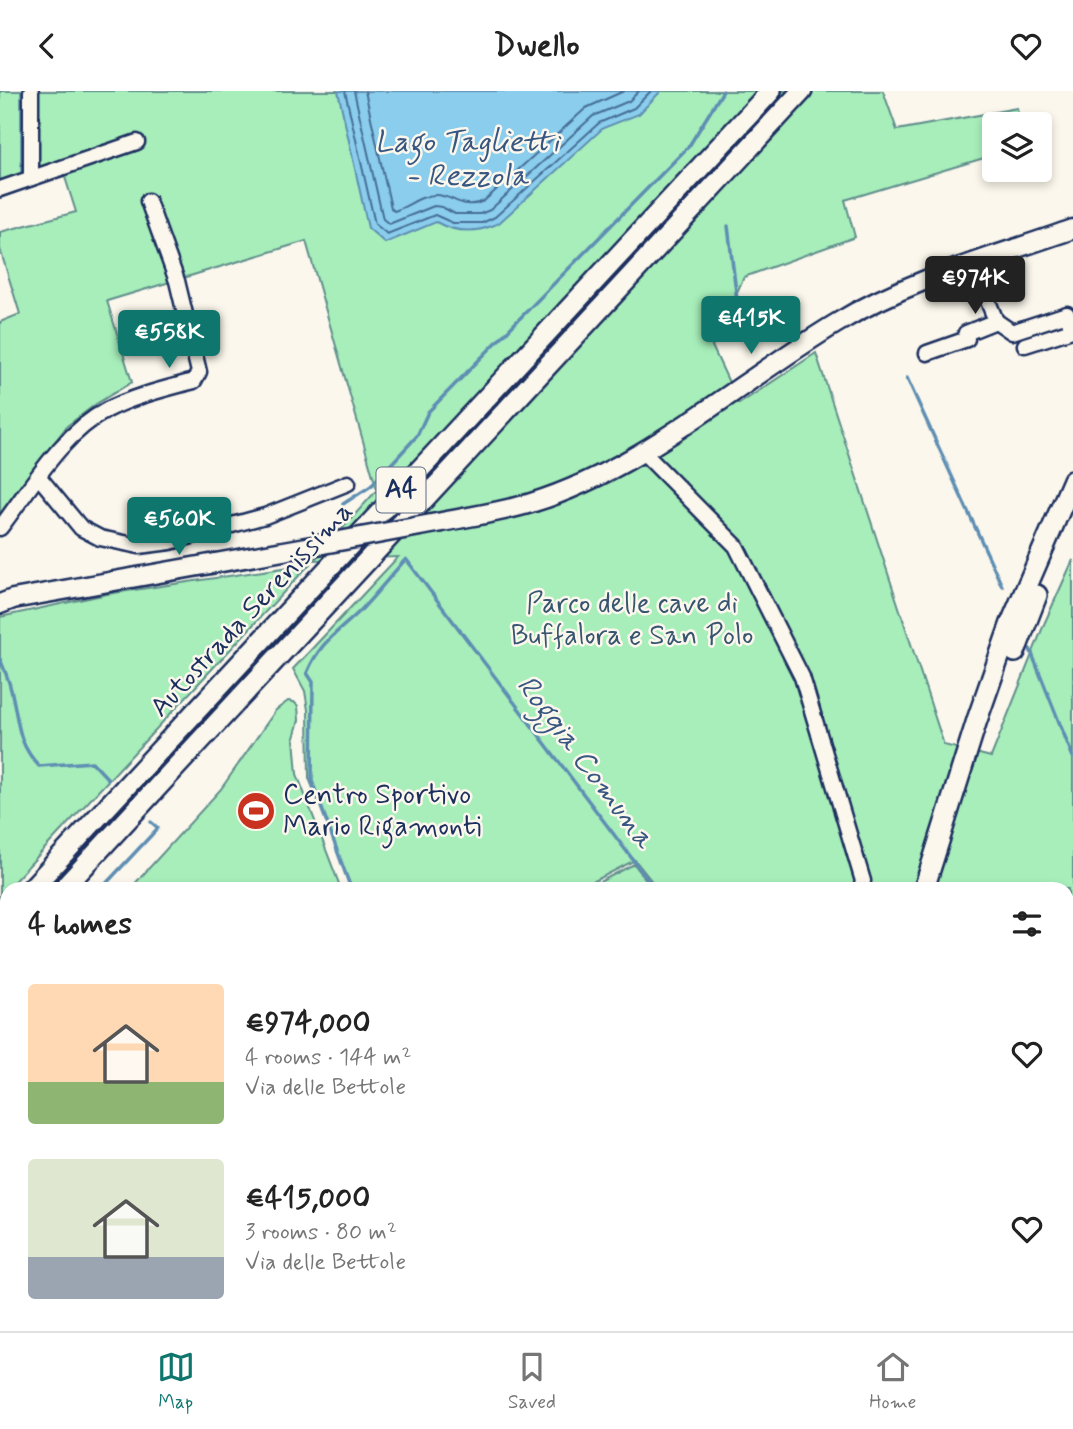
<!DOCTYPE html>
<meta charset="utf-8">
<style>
:root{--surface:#fff;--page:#f6f6f6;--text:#222;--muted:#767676;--line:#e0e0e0;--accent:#0f766e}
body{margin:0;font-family:Mynerve,sans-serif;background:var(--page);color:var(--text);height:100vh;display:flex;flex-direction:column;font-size:26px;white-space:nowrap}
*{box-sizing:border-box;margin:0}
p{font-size:23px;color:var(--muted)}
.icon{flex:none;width:38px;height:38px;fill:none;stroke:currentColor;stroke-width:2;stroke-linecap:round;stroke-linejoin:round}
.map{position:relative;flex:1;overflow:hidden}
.details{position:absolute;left:0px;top:791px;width:1074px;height:450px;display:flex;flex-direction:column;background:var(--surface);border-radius:21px 21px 0 0;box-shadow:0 4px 10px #0003}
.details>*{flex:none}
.controls{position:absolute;left:982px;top:21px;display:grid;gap:14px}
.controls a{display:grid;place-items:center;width:70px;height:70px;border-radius:7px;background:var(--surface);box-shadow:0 4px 10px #0003;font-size:35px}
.price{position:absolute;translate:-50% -60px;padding:0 16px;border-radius:7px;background:var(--accent);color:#fff;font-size:23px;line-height:46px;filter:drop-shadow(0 2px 4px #0008)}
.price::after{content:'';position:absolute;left:50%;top:42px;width:21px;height:16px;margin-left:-10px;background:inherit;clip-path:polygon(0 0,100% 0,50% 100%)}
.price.selected{background:#222;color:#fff}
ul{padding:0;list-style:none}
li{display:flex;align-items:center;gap:21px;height:175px;padding:0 28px}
li span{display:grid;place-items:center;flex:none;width:196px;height:140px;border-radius:7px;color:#555}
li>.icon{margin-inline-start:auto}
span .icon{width:84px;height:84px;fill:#fffc;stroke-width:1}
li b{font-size:30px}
h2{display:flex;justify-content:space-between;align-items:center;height:84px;padding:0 28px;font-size:30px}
header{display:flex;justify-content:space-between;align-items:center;height:91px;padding:0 28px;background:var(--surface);font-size:32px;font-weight:800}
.tabs{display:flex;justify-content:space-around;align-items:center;height:98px;border-top:2px solid var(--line);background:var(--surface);font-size:19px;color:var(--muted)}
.tabs a{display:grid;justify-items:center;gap:4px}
.tabs .selected{color:var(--accent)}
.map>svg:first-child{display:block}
</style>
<header><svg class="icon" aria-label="back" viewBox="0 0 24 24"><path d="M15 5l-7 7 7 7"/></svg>Dwello<svg class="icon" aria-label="heart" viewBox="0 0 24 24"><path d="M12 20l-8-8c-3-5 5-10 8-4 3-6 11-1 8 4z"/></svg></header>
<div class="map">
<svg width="1073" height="1240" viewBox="0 0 1073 1240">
<rect width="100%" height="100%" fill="#fbf7ec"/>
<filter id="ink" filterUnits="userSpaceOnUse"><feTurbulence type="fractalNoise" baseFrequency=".0143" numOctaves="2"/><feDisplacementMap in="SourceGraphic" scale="14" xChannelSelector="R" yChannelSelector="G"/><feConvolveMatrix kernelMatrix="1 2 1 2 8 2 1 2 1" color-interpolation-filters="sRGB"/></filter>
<g filter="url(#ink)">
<g fill="#a7eeba" stroke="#618e8c" stroke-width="2">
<polygon points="0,0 883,0 897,39 1017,17 1020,33 994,33 994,64 845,109 855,146 744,186 712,255 739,313 816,262 944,654 991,666 1045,531 1073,469 1073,1240 646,1240 648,1234 1068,1234 1068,798 658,798 635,769 579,798 352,798 309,687 308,619 305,600 293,578 398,466 314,469 377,399 306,150 107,210 132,291 96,313 67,335 40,370 41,374 0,430 0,231 20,223 0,158 0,141 76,121 64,83 0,107"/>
<polygon points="310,473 7,798 0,806 0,526 107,503"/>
<polygon points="288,610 294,611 298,615 299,629 294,647 297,683 341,798 130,798 221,698 276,619"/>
<polygon points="634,773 653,798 586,798"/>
<polygon points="243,1234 367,1234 374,1240 247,1240"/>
<polygon points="474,1234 646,1234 644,1240 486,1240"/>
</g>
<path fill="#8acdec" stroke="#5e8eb3" stroke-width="2" d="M338,0H661L639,23L603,37L499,132C478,142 456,142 436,131L385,152L368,137Z"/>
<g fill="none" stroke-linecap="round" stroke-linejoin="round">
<g stroke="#476e97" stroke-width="2">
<polyline points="345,0 375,133 387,143 435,124 453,132 482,132 495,126 599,32 634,17 651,0"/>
<polyline points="354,0 383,128 389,133 434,115 442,116 455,123 480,123 490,119 593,25 629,10 639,0"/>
<path d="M365,0L391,117L394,120C408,116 420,104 436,104C453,104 462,120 484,110L586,17L624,0"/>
</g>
<g stroke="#5e8eb3" stroke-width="3.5">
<polyline points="22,0 22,87"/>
<polyline points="728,135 741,242"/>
<polyline points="907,287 1002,495"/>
<polyline points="343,413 371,395 417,345 428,321 689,55 723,0"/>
<polyline points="1030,558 1073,666"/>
<path d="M0,568C4,578 9,589 11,599C19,629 16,651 39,675L92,671L108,688"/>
<polyline points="101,798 158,737 151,731"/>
<path d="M351,798L312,690L313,591L307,582C320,551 336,543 359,521C375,505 390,485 406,468L655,798"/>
<polyline points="1068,990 1073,992"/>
</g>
<defs>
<g id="minor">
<polyline points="31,0 31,87"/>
<polyline points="0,98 137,51"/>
<polyline points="973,173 996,230 1012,241 1067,223 1072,239 1025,254"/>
<polyline points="927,262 967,248 966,242 996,230"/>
<polyline points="642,360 736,455 802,586 863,790 861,798"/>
<polyline points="39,386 81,437 100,447 139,455 170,451 265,425 348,392"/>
<path d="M0,437C31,397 61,343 107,319C134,305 165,298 194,290L199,281L177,190L148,110"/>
<polyline points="1068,836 1073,832"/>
<polyline points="0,969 7,977"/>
<polyline points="1068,1000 1073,1002"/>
<polyline points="0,1198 7,1193"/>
<polyline points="48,1234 52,1240"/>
<polyline points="152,1238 160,1234"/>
</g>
<g id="major">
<path d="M442,431C472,425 502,421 531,412C643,378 737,292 837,232C909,188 994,166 1073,138"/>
<polyline points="0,513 13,508 323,453"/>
<polyline points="0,897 7,904"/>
<polyline points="411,1234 422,1240"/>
</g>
<g id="highway">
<polyline points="1015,561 1037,504"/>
<polyline points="31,798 771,0"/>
<polyline points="63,798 802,0"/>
<polyline points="924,798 977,629 1011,532 1073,389"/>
<polyline points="0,831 7,824"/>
<polyline points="0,866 7,858"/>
<polyline points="654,1240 656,1234"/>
<polyline points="788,1240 790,1234"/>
<polyline points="813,1240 814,1234"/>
<polyline points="936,1240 938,1234"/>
</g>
</defs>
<use href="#minor" stroke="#1b2f5e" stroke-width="19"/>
<use href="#major" stroke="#1b2f5e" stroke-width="23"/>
<use href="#highway" stroke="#1b2f5e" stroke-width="24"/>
<use href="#minor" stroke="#fbf7ec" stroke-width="14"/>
<use href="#major" stroke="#fbf7ec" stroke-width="18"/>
<use href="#highway" stroke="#fbf7ec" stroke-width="19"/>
<defs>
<polyline id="major-bridge" points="323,453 442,431"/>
</defs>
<use href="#major-bridge" stroke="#1b2f5e" stroke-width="23" stroke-linecap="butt"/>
<use href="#major-bridge" stroke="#fbf7ec" stroke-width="18"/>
</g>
</g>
<defs>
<symbol id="stadium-disc" viewBox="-11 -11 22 22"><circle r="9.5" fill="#c8321e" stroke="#fbf7ec"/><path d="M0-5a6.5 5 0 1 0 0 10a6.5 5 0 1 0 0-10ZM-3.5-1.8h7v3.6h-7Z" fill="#fff"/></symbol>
</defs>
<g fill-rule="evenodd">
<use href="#stadium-disc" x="234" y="698" width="44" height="44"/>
</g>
<g text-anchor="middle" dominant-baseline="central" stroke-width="5" stroke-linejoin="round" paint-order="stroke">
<rect fill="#fbf7ec" stroke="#5e6b89" stroke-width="2" x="376.5" y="376.5" width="49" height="45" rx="5"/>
<g font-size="26" font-weight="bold" fill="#1b2f5e">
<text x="401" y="399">A4</text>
</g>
<g font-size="28" fill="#375570" stroke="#fbf7ec">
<text x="632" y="513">Parco delle cave di<tspan x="632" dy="32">Buffalora e San Polo</tspan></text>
</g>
<g font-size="28" fill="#1b2f5e" stroke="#fbf7ec">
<text transform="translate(252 519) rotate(-47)">Autostrada Serenissima</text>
</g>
<g font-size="28" fill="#1b2f5e" stroke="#fbf7ec" text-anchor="start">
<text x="283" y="704">Centro Sportivo<tspan x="283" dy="32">Mario Rigamonti</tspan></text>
</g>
<g font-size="30" font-style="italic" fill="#375682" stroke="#fbf7ec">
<text x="467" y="51">Lago Taglietti<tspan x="467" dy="34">- Rezzola</tspan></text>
<text transform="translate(585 671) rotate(53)">Roggia Comuna</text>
</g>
</g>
</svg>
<div class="controls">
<a><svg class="icon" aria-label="layers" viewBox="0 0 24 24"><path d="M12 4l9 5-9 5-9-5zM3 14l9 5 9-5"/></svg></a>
</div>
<b class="price selected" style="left:975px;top:225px">€974K</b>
<b class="price" style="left:751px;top:265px">€415K</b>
<b class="price" style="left:169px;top:279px">€558K</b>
<b class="price" style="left:179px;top:466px">€560K</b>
<section class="details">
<h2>4 homes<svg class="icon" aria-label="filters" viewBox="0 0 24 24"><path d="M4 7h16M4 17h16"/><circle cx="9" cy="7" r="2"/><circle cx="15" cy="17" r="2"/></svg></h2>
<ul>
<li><span style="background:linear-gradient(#ffd9b3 70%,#8fb573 0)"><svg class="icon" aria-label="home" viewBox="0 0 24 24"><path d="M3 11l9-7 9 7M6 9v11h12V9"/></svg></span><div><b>€974,000</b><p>4 rooms · 144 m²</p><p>Via delle Bettole</p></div><svg class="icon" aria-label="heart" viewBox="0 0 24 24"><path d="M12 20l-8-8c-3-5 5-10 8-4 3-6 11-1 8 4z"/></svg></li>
<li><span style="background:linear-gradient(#dfe7d0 70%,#9aa5b1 0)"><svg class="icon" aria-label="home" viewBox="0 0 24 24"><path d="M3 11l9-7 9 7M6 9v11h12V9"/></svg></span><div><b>€415,000</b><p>3 rooms · 80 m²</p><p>Via delle Bettole</p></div><svg class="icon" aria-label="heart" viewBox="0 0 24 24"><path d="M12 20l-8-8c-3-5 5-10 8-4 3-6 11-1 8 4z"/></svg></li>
</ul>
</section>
</div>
<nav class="tabs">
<a class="selected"><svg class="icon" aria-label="map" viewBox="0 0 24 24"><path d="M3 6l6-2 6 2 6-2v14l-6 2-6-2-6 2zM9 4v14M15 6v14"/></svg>Map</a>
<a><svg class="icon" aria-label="saved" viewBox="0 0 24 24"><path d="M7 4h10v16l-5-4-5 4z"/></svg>Saved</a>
<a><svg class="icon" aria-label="home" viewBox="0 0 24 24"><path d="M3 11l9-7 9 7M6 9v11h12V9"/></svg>Home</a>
</nav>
